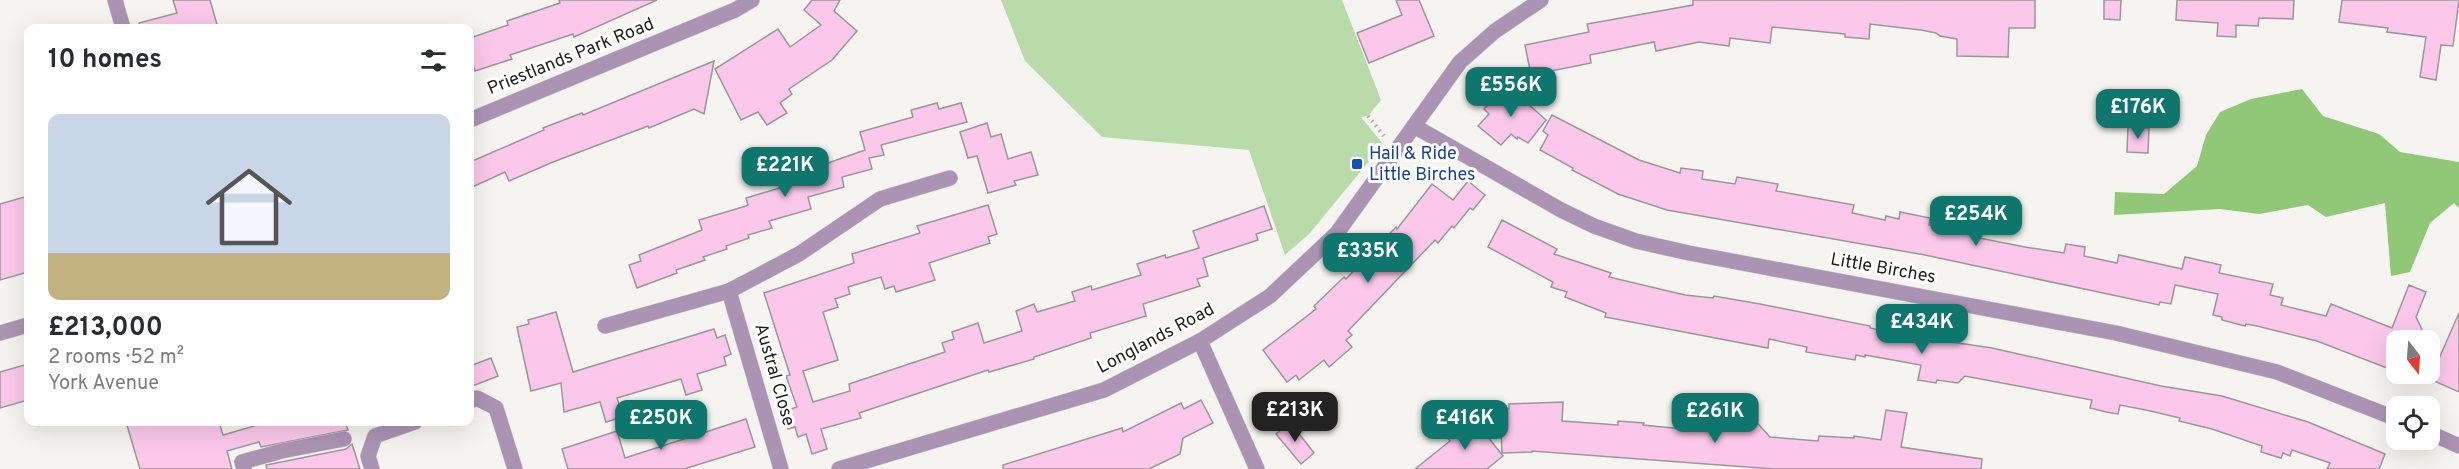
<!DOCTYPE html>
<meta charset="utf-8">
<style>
:root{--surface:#fff;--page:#f2f2f3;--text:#2b2b33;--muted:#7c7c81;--line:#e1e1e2;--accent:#0f766e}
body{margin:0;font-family:Overpass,sans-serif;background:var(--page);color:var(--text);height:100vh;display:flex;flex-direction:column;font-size:22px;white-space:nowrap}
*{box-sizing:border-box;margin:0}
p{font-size:20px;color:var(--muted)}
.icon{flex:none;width:33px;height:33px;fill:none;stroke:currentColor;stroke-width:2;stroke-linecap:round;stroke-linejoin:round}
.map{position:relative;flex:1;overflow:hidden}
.sheet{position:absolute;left:24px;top:24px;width:450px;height:402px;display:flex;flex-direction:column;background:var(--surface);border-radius:12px;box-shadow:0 6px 24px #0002}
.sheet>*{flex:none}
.needle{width:39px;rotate:163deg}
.fabs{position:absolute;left:2386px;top:330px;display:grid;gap:12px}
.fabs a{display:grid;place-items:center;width:54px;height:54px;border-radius:12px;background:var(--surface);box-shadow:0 6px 24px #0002;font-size:30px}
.price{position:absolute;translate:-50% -51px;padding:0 14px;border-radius:12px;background:var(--accent);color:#fff;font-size:20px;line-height:39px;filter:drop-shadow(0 2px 3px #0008)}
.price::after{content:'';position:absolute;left:50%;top:36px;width:18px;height:14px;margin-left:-9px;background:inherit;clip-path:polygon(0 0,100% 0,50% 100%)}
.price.active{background:#222;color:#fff}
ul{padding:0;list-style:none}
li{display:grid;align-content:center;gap:12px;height:318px;padding:0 24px}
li+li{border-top:2px solid var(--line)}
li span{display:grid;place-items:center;height:186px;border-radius:12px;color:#555}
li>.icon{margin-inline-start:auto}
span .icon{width:108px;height:108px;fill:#fffc;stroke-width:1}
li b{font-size:26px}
h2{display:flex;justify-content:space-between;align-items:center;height:72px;padding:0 24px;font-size:26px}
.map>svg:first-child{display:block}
</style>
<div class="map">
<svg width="2459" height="469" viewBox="0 0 2459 469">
<rect width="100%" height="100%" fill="#f5f4f0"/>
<polygon fill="#b9dbaa" points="1001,0 1342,0 1381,100 1368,116 1361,117 1383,144 1310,233 1285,255 1249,150 1102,137 1025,61"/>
<polygon fill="#91c878" points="2302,89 2323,116 2379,134 2400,152 2459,162 2459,208 2454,203 2430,223 2410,272 2391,276 2385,203 2326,217 2308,205 2259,214 2220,209 2114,215 2115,192 2164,194 2197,166 2206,135 2220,112 2251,99"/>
<g fill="#fbc8eb" stroke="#9b9799" stroke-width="1.5">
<polygon points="173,0 210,0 218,28 140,28 139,23 177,13"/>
<polygon points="559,0 657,0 574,37 573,34 510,55 512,59 475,71 470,54 470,38 508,25 507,21 560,3"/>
<polygon points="812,0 840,0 834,11 857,31 832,60 789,89 792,94 780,103 787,113 767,125 758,112 741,120 715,69 778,29 790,47 821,25 804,10"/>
<polygon points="1396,0 1419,0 1434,36 1369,63 1357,33 1402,15"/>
<polygon points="1693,0 2035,0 2035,28 2009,28 2008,57 1957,56 1957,39 1940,36 1936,33 1921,30 1870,24 1869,39 1845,37 1845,34 1772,27 1770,43 1730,38 1729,46 1699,42 1656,51 1654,42 1590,55 1591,63 1531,75 1525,45 1589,32 1587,24 1693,5"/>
<polygon points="2104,0 2121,0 2120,20 2104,19"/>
<polygon points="2177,0 2294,0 2293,19 2259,18 2258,26 2236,25 2236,37 2217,36 2218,23 2176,20"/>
<polygon points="2342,0 2459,0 2453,46 2441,45 2436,80 2420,77 2426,37 2387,32 2388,28 2339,22"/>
<polygon points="714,61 704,114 694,109 649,128 648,126 553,162 509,181 505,172 470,188 470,162 544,130 543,128 582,113 583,115"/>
<polygon points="1506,84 1546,120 1528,143 1518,137 1517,139 1511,134 1501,145 1478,126 1489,114 1484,109"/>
<polygon points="937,103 939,109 961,103 967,122 881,145 884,155 869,158 872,169 842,177 844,187 808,197 811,209 769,221 772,228 748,235 749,238 726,246 727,249 703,257 705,260 676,270 677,273 637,288 629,265 641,261 639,255 702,230 699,220 746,206 748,205 746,198 806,180 805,177 816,174 814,168 865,150 860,132 913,117 911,110"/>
<polygon points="1552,115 1639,160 1680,173 1681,168 1703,171 1702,179 1735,184 1737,177 1778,184 1776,191 1854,205 1852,213 1885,220 1886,216 1899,219 1900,212 1930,218 1929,225 1980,234 1979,238 2025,247 2064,253 2066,244 2085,247 2084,256 2117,263 2119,255 2182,269 2185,257 2221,265 2219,273 2273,284 2270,295 2283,298 2281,305 2326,316 2331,304 2392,328 2409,285 2426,292 2416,317 2427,340 2397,340 2397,372 2317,341 2257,326 2246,324 2245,326 2222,320 2222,317 2213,315 2218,294 2175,285 2171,304 2160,302 2159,305 1925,255 1667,210 1618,194 1572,170 1573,168 1540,150 1548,135 1543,131"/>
<polygon points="987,123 991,137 1001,134 1008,159 1031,152 1038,175 1014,181 1016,185 988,193 977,156 968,158 960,132"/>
<polygon points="2128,127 2149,128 2148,153 2127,152"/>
<polygon points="1468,181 1485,195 1473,210 1470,208 1454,228 1452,226 1438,243 1435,240 1348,331 1352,335 1346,340 1352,347 1329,367 1324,360 1299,380 1296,375 1287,382 1263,350 1316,309 1314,306 1344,277 1346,279 1396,227 1397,229 1432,184 1453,200"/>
<polygon points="28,196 28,272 0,280 0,204"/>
<polygon points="988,205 997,234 988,237 990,243 929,263 935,280 896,292 894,286 885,289 881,277 848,287 850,294 835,299 838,307 823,312 838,360 803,371 813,402 850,391 849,384 945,352 942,343 954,339 952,332 978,323 984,343 1022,331 1016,311 1034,304 1037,312 1075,301 1072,292 1091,286 1092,290 1141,275 1137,264 1165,255 1166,258 1199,248 1193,231 1264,206 1272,229 1256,234 1258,240 1203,258 1208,276 1197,279 1200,286 1143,304 1146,316 1090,333 1091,338 1034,357 1034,359 989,372 988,370 859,413 861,418 821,429 827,449 812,454 806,434 798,437 795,427 788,429 782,412 797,407 786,376 790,375 764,293 854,263 852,254 920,233 917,226"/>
<polygon points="1502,220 1557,249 1554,254 1611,273 1609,277 1685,295 1713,298 1714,296 1760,304 1870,326 1870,328 1898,334 1992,348 2161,386 2222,396 2308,422 2385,454 2379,469 2327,469 2330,463 2292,450 2290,456 2283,453 2281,458 2261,452 2262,446 2212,429 2179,421 2180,418 2146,410 2120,405 2118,414 2106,412 2090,408 2092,400 1965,376 1958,383 1937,380 1936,383 1918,380 1921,365 1865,355 1865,357 1856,355 1855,360 1806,352 1807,347 1769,339 1768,348 1605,317 1606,313 1565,297 1567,292 1551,287 1553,282 1488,247"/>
<polygon points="556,312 573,372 714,329 717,338 725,335 731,354 724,357 726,365 697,374 702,390 686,395 681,379 617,398 623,417 606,422 600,402 564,412 561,383 531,391 517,327 529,324 528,320"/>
<polygon points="2459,313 2459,392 2430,379"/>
<polygon points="491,358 498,376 470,387 470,366"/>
<polygon points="28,364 28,400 0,408 0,372"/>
<polygon points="1201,400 1213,423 1183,438 1180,454 1149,469 1003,469 1003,465 1122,428 1123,432 1181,403 1184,409"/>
<polygon points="1563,402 1562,421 1618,425 1618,421 1644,423 1643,425 1713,432 1714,426 1750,428 1751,416 1770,437 1818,441 1819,436 1854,438 1854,436 1881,440 1886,410 1907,413 1901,447 1982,459 1981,469 1774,469 1532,451 1532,452 1502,453 1500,409 1509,409 1509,404"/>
<polygon points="746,419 755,447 684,469 568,469 562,449 617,431 625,458"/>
<polygon points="1475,421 1503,456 1487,469 1415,469 1450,441 1446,436 1463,422 1467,427"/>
<polygon points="126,422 219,422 223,435 268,422 345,422 348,430 261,447 259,442 227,451 232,469 140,469"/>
<polygon points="1290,422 1314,453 1301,464 1276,434"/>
<polygon points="352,444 360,469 267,469 266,465 346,449"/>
</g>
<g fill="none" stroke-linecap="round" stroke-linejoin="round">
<defs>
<g id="minor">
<polyline points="115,0 123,28"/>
<polyline points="470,120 735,10 752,0"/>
<polyline points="1414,126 1561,210 1594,226 1636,241 1689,253 2116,333 2277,372 2397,419"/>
<polyline points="605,326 729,291"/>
<polyline points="0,333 28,325"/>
<polyline points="1200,341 1257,469"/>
<polyline points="470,401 477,398 496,408 515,469"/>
<polyline points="2430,433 2459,446"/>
<polyline points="244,469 242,462 282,451 344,439"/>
<polyline points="372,469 368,456 375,436 415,422"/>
<polyline points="781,469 729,291 799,254 880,199 950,178"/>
<polyline points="839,469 1104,390 1200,341 1270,296 1337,233 1460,62 1495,31 1541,0"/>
</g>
</defs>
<use href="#minor" stroke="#cecdca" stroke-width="16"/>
<polyline stroke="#acaba8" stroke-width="4" stroke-dasharray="1.5 4.5" stroke-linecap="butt" points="1368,116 1385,137"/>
<use href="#minor" stroke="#ab93b4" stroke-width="15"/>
</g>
<rect fill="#1a4fb4" stroke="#fff" stroke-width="2" x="1351" y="158" width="12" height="12" rx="3"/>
<g text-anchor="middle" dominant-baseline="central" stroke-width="6" stroke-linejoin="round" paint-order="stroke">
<g font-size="18" fill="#1e1e1d" stroke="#fff">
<text transform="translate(571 57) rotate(-22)">Priestlands Park Road</text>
<text transform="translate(1883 269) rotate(10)">Little Birches</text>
<text transform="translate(1156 339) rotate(-28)">Longlands Road</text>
<text transform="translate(774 375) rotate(74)">Austral Close</text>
</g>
<g font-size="18" fill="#164399" stroke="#fff" text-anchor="start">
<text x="1369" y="154">Hail &amp; Ride<tspan x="1369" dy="21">Little Birches</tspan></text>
</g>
</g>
</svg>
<div class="fabs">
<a><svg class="needle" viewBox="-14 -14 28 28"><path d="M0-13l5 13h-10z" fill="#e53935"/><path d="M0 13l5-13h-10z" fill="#7c7c81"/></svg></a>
<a><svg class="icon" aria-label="locate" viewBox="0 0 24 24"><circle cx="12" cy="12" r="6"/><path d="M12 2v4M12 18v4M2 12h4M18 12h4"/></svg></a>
</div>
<b class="price" style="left:1511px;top:118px">£556K</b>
<b class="price" style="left:2138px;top:140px">£176K</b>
<b class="price" style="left:785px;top:198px">£221K</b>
<b class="price" style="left:1976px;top:247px">£254K</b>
<b class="price" style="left:1368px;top:284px">£335K</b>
<b class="price" style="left:1922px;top:355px">£434K</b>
<b class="price active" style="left:1295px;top:443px">£213K</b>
<b class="price" style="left:1715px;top:444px">£261K</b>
<b class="price" style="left:661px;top:451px">£250K</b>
<b class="price" style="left:1465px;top:451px">£416K</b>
<section class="sheet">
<h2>10 homes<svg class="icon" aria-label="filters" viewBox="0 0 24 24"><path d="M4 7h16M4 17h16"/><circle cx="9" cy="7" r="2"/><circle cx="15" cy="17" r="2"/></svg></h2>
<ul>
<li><span style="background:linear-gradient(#c9d6e8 75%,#c2b280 0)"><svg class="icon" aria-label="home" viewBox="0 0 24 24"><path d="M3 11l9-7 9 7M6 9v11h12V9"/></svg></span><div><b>£213,000</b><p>2 rooms · 52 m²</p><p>York Avenue</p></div></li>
</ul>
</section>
</div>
